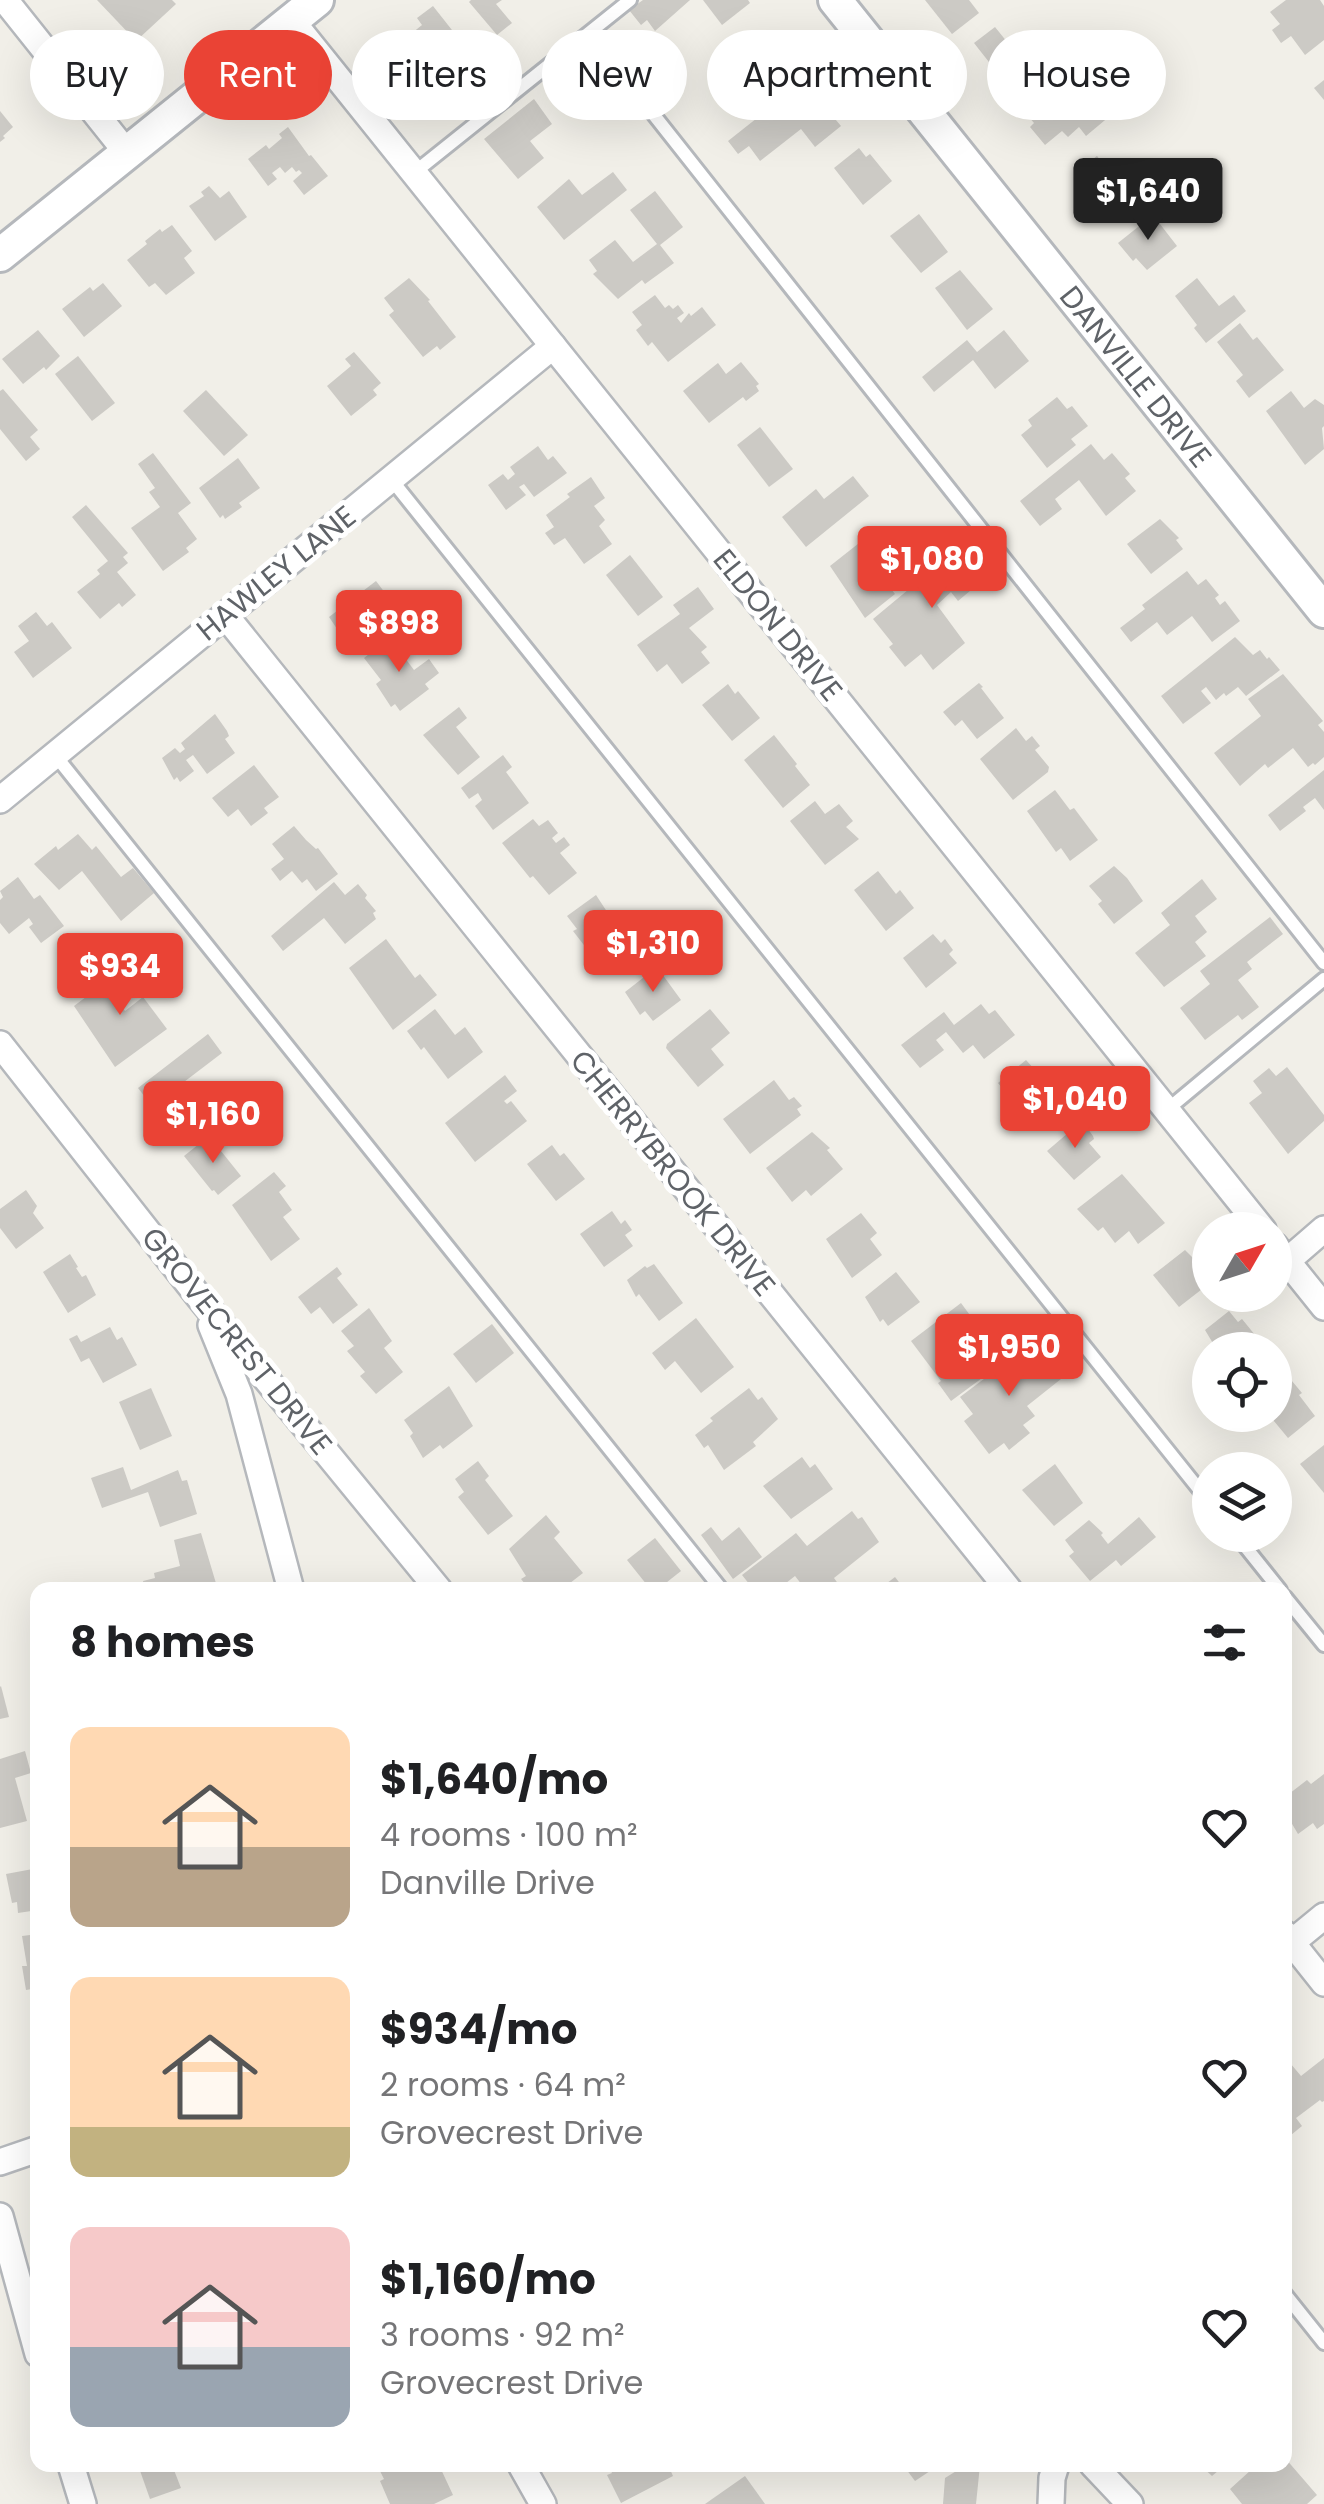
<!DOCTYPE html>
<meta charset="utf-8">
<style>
:root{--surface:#fff;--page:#f6f6f6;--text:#202124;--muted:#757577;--accent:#ea4335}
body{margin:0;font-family:Poppins,sans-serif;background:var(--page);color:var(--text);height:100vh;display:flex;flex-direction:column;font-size:38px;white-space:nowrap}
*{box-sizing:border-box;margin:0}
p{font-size:32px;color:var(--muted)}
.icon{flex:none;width:55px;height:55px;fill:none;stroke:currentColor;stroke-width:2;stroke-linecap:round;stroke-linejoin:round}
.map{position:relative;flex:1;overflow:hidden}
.details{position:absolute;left:30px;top:1582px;width:1262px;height:890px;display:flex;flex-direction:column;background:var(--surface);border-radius:20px;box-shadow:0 10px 40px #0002}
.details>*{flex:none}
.banner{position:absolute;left:30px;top:30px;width:1265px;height:90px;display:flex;gap:20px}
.needle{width:65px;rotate:51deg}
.buttons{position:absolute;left:1192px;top:1212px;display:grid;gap:20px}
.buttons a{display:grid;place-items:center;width:100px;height:100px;border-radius:50%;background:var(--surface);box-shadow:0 10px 40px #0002;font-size:50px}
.price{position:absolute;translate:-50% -85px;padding:0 22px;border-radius:10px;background:var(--accent);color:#fff;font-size:32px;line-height:65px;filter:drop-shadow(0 2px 5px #0008)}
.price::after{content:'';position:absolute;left:50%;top:60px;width:30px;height:22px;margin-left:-15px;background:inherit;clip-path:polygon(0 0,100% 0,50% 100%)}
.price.current{background:#222;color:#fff}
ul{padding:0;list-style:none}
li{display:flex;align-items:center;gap:30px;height:250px;padding:0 40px}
li span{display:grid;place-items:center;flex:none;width:280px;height:200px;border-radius:20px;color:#555}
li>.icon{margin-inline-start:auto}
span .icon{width:120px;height:120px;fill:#fffc;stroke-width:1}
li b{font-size:42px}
h2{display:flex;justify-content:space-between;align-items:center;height:120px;padding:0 40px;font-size:42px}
.chip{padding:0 35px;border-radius:45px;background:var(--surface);box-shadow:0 10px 40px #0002;font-size:35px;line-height:90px}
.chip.current{background:var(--accent);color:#fff}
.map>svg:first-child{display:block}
</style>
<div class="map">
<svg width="1324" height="2504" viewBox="0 0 1324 2504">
<rect width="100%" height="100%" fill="#f1efe8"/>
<g fill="#cccac5">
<polygon points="97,0 172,0 176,4 136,41"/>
<polygon points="471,0 502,0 496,4 512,23 497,35 469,2"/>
<polygon points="643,0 690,0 655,31 647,20 641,25 629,10"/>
<polygon points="703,0 748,0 750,3 722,25"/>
<polygon points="925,0 969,0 979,13 952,34"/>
<polygon points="1286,0 1320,0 1324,6 1324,40 1305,55 1291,36 1281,43 1272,30 1280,24 1270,12"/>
<polygon points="433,6 478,63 453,82 444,71 436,77 406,38 422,25 417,18"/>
<polygon points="995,27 1032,73 1005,94 990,75 996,71 974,43"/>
<polygon points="757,31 763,38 769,33 789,55 740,93 729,79 744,67 732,51"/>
<polygon points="1101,33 1114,48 1073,83 1089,101 1107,86 1123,105 1086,136 1079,127 1068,137 1062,131 1045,145 1030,127 1034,123 1011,96 1071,49 1076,54"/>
<polygon points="1324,80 1324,100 1314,88"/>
<polygon points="818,90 829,104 825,107 841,126 815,147 801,129 760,161 749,146 738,154 728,141 776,103 786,115"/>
<polygon points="534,99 552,124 530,141 544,158 518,179 484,139"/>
<polygon points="0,111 13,127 3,136 5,138 0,142"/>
<polygon points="288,127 309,156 311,155 328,176 304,195 293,181 302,173 299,170 296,172 292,167 285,173 280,167 272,173 277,179 268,186 248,159 266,145 269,149 282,138 279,134"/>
<polygon points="859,148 866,157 870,154 892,181 863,205 834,168"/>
<polygon points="1097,156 1104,165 1111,166 1136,199 1107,222 1081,186 1088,180 1080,169"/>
<polygon points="613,172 627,190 564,240 537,207 569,179 582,195"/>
<polygon points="209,186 220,198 229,191 247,217 215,241 189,206 204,196 201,192"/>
<polygon points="655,191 683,227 660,245 674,263 645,284 642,280 618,299 593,274 597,271 589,260 615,240 633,262 657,244 630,210"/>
<polygon points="919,214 948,252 921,273 890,236"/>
<polygon points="1153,215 1177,246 1147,270 1136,258 1133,261 1118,243"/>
<polygon points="172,225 192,251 184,258 195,273 166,295 155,283 149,287 127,260 147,244 145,241 160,229 162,232"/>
<polygon points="960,270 993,309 967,330 935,288"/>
<polygon points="409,278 430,300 428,301 456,337 440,350 437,346 423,357 389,315 394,311 384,298"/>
<polygon points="1197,278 1219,306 1234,295 1246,311 1206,343 1194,328 1197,325 1175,296"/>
<polygon points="103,283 122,306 84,337 62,309 90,287 93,291"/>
<polygon points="655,295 665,308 669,305 673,309 678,305 684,313 677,318 681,323 689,313 691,316 702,307 716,325 668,362 652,342 648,346 636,330 642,325 632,312"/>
<polygon points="1240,323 1253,340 1257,337 1284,370 1249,398 1236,381 1243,375 1217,342"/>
<polygon points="38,330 60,356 46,370 44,367 23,384 2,359"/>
<polygon points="1004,330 1029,361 995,389 973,360 934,392 922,377 967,340 977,352"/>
<polygon points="354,352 381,383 373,390 377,395 351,416 327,386 351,366 345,359"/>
<polygon points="78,356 115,403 92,421 55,374"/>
<polygon points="741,362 759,384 756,386 759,391 746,401 743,397 709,423 683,391 718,363 726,374"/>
<polygon points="3,389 38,430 30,437 40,449 26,461 0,429 0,391"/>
<polygon points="206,390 248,435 224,456 183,411"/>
<polygon points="1291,391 1304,408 1315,399 1324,405 1324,426 1322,428 1324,449 1305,465 1266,411"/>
<polygon points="1057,397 1067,409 1072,406 1088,426 1071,439 1076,445 1047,468 1021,435 1032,426 1028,420"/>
<polygon points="760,427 793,469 769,487 737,445"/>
<polygon points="1091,444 1104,460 1112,453 1130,474 1125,478 1136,491 1106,516 1079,480 1055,499 1062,509 1040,526 1020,501"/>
<polygon points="538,446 548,460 553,456 567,473 534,497 524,484 519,487 526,495 506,510 488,485 503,474 508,480 515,474 510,467"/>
<polygon points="153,453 191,503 178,513 197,539 186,548 189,552 163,571 131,528 160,507 149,492 155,488 138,464"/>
<polygon points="238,458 260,488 239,503 242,507 225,519 223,515 220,518 199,488"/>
<polygon points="853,476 869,496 806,547 782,517 816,489 824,499"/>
<polygon points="591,477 605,498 594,506 605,520 599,526 612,544 584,564 565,538 554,545 545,533 554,527 546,515 570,497 567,494"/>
<polygon points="86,505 128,553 123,557 128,563 117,572 136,595 122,607 119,603 100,619 77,592 100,574 97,570 108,561 72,517"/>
<polygon points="1160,519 1179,538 1176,540 1183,549 1151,574 1127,544"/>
<polygon points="868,536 875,544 864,553 867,558 876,551 892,571 883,579 895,594 865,618 830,566"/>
<polygon points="974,543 996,569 958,601 951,592 937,605 965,643 933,670 921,654 905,667 889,647 893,644 873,619 932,570 935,575"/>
<polygon points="630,555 663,597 638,616 606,575"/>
<polygon points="1187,571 1198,585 1206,579 1219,595 1215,598 1220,605 1225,601 1240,621 1212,642 1192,616 1167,635 1157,622 1131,642 1120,628 1145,609 1142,605"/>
<polygon points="376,581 401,614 384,627 378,618 375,620 383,631 354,654 329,617"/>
<polygon points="698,587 714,609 689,628 707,647 701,652 710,663 682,684 667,664 657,672 637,645 680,614 673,605"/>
<polygon points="36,612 47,626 52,622 72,648 33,678 14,652 29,641 18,626"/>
<polygon points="1235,637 1253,655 1260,650 1267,659 1269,657 1280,670 1246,696 1238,687 1226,696 1224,693 1216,700 1206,687 1201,691 1211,703 1183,724 1161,696"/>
<polygon points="390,638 414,670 429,659 439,673 425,684 429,689 400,711 395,704 391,707 376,684 381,680 364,658"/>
<polygon points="1283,674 1323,721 1318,725 1324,732 1324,757 1315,765 1313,763 1308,767 1293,748 1268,768 1265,764 1240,786 1214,753 1261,716 1248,699"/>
<polygon points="979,683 983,687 981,688 1004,718 977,739 962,720 955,726 943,712"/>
<polygon points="728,684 735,694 738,691 760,718 732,741 702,705"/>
<polygon points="459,707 467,718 456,727 480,757 458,775 423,735"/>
<polygon points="215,714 227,731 229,736 225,739 235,753 207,774 193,755 186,760 194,771 180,782 177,777 174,780 162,758 175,748 180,753 185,749 181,743"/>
<polygon points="1016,728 1026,741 1032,736 1040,746 1035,750 1049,767 1048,772 1013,800 980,759"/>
<polygon points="774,735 797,764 795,766 810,785 783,808 744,760"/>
<polygon points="503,755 512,767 506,772 529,803 493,830 475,806 482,800 478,793 469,799 461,788"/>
<polygon points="254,765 279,797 264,808 268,813 251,826 238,809 228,817 212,798"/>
<polygon points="1324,770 1324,810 1315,798 1303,807 1306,811 1280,831 1268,815"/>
<polygon points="1055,790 1070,810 1074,808 1098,840 1070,861 1061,848 1056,852 1027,811"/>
<polygon points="815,801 825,814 839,804 853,821 846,827 859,839 825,865 790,821"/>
<polygon points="533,819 539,826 548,820 558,833 552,838 556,843 564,837 570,845 560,853 577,873 549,895 533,876 530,878 502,843"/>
<polygon points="294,826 306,840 316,849 318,848 338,874 316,891 307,879 302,883 292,871 280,881 271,869 284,859 272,844"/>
<polygon points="78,834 92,850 96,846 121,877 133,868 154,893 121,921 82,871 59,890 34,864 56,846 58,850"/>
<polygon points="1114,866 1127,878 1143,901 1114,924 1098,904 1102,901 1089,886"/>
<polygon points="878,871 896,894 900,890 914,908 886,931 854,890"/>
<polygon points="18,877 34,899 40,895 64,926 41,943 29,927 33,924 29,918 9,934 0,923 0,900 3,897 0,891"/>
<polygon points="1202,879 1217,899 1195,916 1207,932 1195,942 1206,956 1164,987 1135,953 1170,925 1161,913"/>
<polygon points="334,882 345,895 358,884 367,895 365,898 376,911 373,913 376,919 345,944 324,918 283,951 271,936"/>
<polygon points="596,895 623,936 594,958 573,931 577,929 567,916"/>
<polygon points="1270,917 1283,934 1247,962 1252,969 1238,980 1259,1007 1242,1020 1238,1015 1205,1040 1180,1008 1210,984 1200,971"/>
<polygon points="933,934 941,943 945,939 953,950 949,954 957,963 926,988 903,958"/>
<polygon points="386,939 415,978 420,974 437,995 393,1030 349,968"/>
<polygon points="135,966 147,982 118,1002 125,1011 143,997 167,1029 115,1067 74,1006 111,978 114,981"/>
<polygon points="657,967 681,1000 653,1021 645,1011 640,1015 625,992"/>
<polygon points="981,1004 989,1014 995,1010 1015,1035 984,1059 973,1045 963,1053 946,1032 936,1040 944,1050 920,1068 901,1045 944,1012 954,1025"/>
<polygon points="435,1009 455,1035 465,1027 483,1052 448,1079 424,1047 421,1050 407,1031"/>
<polygon points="710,1009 730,1033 711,1049 724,1065 698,1087 666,1048 667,1044"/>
<polygon points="208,1034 222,1053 180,1085 195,1105 178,1118 173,1112 163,1120 138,1088"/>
<polygon points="1026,1060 1035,1070 1039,1067 1052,1083 1047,1087 1051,1091 1040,1099 1043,1102 1026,1117 998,1083"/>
<polygon points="1287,1067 1324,1115 1324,1121 1288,1154 1249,1103 1262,1093 1253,1081 1269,1068 1276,1076"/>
<polygon points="505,1075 517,1091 504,1101 507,1104 511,1101 527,1121 475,1162 445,1123"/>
<polygon points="774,1080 789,1100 794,1097 802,1106 797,1109 801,1115 750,1154 723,1119"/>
<polygon points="1082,1121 1093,1136 1094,1139 1089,1143 1101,1157 1074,1180 1047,1151"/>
<polygon points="812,1132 830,1148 827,1150 843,1169 811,1196 806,1190 792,1202 766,1168"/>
<polygon points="209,1136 241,1176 218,1195 214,1190 212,1191 184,1156"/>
<polygon points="552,1145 560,1156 564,1153 585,1179 556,1201 527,1164"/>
<polygon points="274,1172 286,1186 279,1192 292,1210 283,1217 300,1239 271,1261 232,1205"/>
<polygon points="1122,1174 1165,1223 1138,1244 1129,1231 1115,1243 1103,1227 1098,1231 1077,1209"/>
<polygon points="26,1190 37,1206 33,1213 44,1228 16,1249 0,1228 0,1209"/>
<polygon points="612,1211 621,1224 625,1220 632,1230 625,1235 633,1246 604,1267 580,1234"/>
<polygon points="861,1213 877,1233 870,1239 882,1255 852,1278 826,1239"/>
<polygon points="1185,1250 1205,1270 1198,1276 1206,1286 1179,1307 1153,1275"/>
<polygon points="70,1254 78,1267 76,1268 82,1277 86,1275 96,1295 68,1313 43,1272"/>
<polygon points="654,1264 683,1303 659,1321 639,1294 636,1297 627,1280 645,1266 647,1268"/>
<polygon points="337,1267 342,1274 337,1278 358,1305 333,1324 320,1307 311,1314 298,1297"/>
<polygon points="896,1272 920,1302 888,1326 883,1319 880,1322 865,1297"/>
<polygon points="961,1303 975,1322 952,1339 950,1337 946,1340 962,1363 987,1345 1001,1364 951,1401 938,1383 941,1381 911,1341"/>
<polygon points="369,1308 392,1341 384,1348 403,1372 376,1394 360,1376 365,1372 347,1351 354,1346 341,1331"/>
<polygon points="1229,1311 1238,1322 1242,1319 1264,1346 1260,1350 1217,1350 1205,1330"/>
<polygon points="696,1318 734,1367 701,1393 675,1361 665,1370 652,1353"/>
<polygon points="492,1324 514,1353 476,1383 453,1354"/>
<polygon points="110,1327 117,1340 122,1337 137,1365 103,1383 89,1358 81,1362 69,1339 77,1335 81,1342"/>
<polygon points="1033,1342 1061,1379 1027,1406 1035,1416 1023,1425 1030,1433 1009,1450 1004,1443 989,1454 964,1421 973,1414 960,1397"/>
<polygon points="1287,1375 1302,1393 1299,1395 1315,1416 1288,1438 1269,1415 1275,1415 1275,1384"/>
<polygon points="449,1386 473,1426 443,1449 440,1445 423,1458 410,1436 413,1433 404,1420"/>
<polygon points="151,1388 172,1436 140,1450 119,1402"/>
<polygon points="749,1388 758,1400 762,1397 778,1419 753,1442 756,1446 724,1470 708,1445 704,1448 695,1435 713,1421 710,1418"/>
<polygon points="1324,1445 1324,1493 1300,1464"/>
<polygon points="802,1457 810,1468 815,1464 833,1489 791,1519 763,1486"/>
<polygon points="478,1461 489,1476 485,1480 513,1516 488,1535 458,1497 464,1492 455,1479"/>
<polygon points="1055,1464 1083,1503 1054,1526 1022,1490"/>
<polygon points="123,1467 131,1490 178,1470 182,1481 187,1480 197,1514 160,1527 148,1492 102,1508 91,1478"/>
<polygon points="852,1511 858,1519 862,1517 879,1542 834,1578 839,1585 833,1590 806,1590 795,1576 777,1590 754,1590 742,1575 796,1533 807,1546"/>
<polygon points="546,1515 560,1532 554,1538 583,1573 561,1590 530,1590 521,1579 526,1576 509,1549"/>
<polygon points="1139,1517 1156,1537 1121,1566 1116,1560 1090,1581 1069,1556 1074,1552 1065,1540 1089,1520 1103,1533 1101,1535 1108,1544"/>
<polygon points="711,1527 722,1541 739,1527 762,1557 733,1579 701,1535"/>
<polygon points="201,1533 218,1590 145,1590 143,1581 155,1578 154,1573 180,1566 174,1540"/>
<polygon points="655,1538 681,1571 657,1590 651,1590 627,1560"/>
<polygon points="895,1577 905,1590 878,1590"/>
<polygon points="1,1686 9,1717 0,1719 0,1687"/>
<polygon points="25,1751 31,1773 15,1778 27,1821 0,1828 0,1759"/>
<polygon points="1324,1774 1324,1824 1317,1829 1313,1823 1298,1834 1285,1812 1285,1797 1307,1780 1311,1784"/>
<polygon points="38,1868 38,1910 18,1913 17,1902 12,1903 6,1874"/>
<polygon points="38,1934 38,1988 26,1990 22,1966 27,1966 22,1936"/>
<polygon points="1285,2057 1301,2076 1324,2058 1324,2101 1322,2102 1320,2100 1296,2118 1302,2126 1291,2135 1285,2127"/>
<polygon points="1285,2458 1317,2495 1307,2504 1242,2504 1230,2489 1251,2470 1247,2465 1285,2465"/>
<polygon points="138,2465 172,2465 181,2488 150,2499"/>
<polygon points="377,2465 439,2465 453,2495 434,2504 390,2504 380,2481 384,2479"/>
<polygon points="608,2465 668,2465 673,2476 621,2503 607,2475 612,2473"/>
<polygon points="903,2465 939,2465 915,2481"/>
<polygon points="966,2465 980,2465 976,2504 943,2504 945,2478"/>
<polygon points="1200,2465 1225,2465 1212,2476"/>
<polygon points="745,2476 765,2504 705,2504"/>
</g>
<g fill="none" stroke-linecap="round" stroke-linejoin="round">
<defs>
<g id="service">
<polyline points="590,34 1324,963"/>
<polyline points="415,172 630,0"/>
<polyline points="391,479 1210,1503"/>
<polyline points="55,755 722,1590"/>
<polyline points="1168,1109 1324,979"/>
<polyline points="1236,1535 1280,1590"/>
<polyline points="1285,1597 1324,1645"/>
<polyline points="1285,2294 1324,2343"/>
</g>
<g id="minor">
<polyline points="5,0 127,153"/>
<polyline points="292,21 1263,1230"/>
<polyline points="225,615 1009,1590"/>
<polyline points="0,800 553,346"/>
<polyline points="0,1044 199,1297 439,1590"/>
<polyline points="1275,1246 1324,1307"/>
<polyline points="1287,1261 1324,1229"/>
<polyline points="211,1325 239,1394 291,1590"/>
<polyline points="1285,1934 1324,1983"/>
<polyline points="1285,1948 1324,1916"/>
<polyline points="0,2162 38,2149"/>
<polyline points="0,2216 38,2354"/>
<polyline points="71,2465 83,2504"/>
<polyline points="521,2465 543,2504"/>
<polyline points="1093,2465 1130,2504"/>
<polyline points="1051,2504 1052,2478 1056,2465"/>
</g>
<g id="tertiary">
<path id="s1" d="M835,0L1324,611"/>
<polyline points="0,255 317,0"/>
</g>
</defs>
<use href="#service" stroke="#b5b8bc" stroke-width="18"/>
<use href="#minor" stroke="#b5b8bc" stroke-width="30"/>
<use href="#tertiary" stroke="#b5b8bc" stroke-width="38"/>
<use href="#service" stroke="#fff" stroke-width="12"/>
<use href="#minor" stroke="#fff" stroke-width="25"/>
<use href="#tertiary" stroke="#fff" stroke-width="32"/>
</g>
<g text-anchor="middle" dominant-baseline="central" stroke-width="10" stroke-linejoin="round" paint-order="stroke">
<g font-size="30" fill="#5f6368" stroke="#fff">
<text stroke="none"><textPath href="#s1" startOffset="482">DANVILLE DRIVE</textPath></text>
<text transform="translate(276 573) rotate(-39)">HAWLEY LANE</text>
<text transform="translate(778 625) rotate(51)">ELDON DRIVE</text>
<text transform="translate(673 1173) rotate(51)">CHERRYBROOK DRIVE</text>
<text transform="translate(237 1341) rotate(51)">GROVECREST DRIVE</text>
</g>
</g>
</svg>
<div class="buttons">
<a><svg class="needle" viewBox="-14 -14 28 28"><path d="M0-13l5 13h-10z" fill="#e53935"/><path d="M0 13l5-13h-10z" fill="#757577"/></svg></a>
<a><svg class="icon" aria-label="locate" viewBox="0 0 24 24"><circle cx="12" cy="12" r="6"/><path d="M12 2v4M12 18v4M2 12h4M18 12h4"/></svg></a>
<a><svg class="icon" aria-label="layers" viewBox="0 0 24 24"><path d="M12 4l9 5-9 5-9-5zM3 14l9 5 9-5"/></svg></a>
</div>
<b class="price current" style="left:1148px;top:243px">$1,640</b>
<b class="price" style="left:932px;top:611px">$1,080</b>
<b class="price" style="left:399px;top:675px">$898</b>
<b class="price" style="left:653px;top:995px">$1,310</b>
<b class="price" style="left:120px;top:1018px">$934</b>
<b class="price" style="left:1075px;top:1151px">$1,040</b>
<b class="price" style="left:213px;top:1166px">$1,160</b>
<b class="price" style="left:1009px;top:1399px">$1,950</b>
<div class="banner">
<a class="chip">Buy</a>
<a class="chip current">Rent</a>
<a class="chip">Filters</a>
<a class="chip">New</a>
<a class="chip">Apartment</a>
<a class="chip">House</a>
</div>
<section class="details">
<h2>8 homes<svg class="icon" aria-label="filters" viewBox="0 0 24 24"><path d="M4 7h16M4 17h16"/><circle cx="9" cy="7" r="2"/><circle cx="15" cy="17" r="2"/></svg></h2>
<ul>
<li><span style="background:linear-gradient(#ffd9b3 60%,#b9a48a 0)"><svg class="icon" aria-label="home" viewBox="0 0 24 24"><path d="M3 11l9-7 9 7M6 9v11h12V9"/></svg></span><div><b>$1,640/mo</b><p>4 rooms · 100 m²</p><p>Danville Drive</p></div><svg class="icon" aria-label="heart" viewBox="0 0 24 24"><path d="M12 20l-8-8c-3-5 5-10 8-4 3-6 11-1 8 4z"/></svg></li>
<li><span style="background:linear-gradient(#ffd9b3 75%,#c2b280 0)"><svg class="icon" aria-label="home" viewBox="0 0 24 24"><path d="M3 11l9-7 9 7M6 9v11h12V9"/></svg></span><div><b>$934/mo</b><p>2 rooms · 64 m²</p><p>Grovecrest Drive</p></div><svg class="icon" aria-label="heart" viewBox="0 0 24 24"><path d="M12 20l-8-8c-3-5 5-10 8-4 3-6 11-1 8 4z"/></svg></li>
<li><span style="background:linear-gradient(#f6c9c9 60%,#9aa5b1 0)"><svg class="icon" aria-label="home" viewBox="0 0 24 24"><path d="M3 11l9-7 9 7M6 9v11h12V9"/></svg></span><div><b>$1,160/mo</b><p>3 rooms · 92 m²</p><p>Grovecrest Drive</p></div><svg class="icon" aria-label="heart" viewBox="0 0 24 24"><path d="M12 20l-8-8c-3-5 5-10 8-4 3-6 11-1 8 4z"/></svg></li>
</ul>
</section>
</div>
